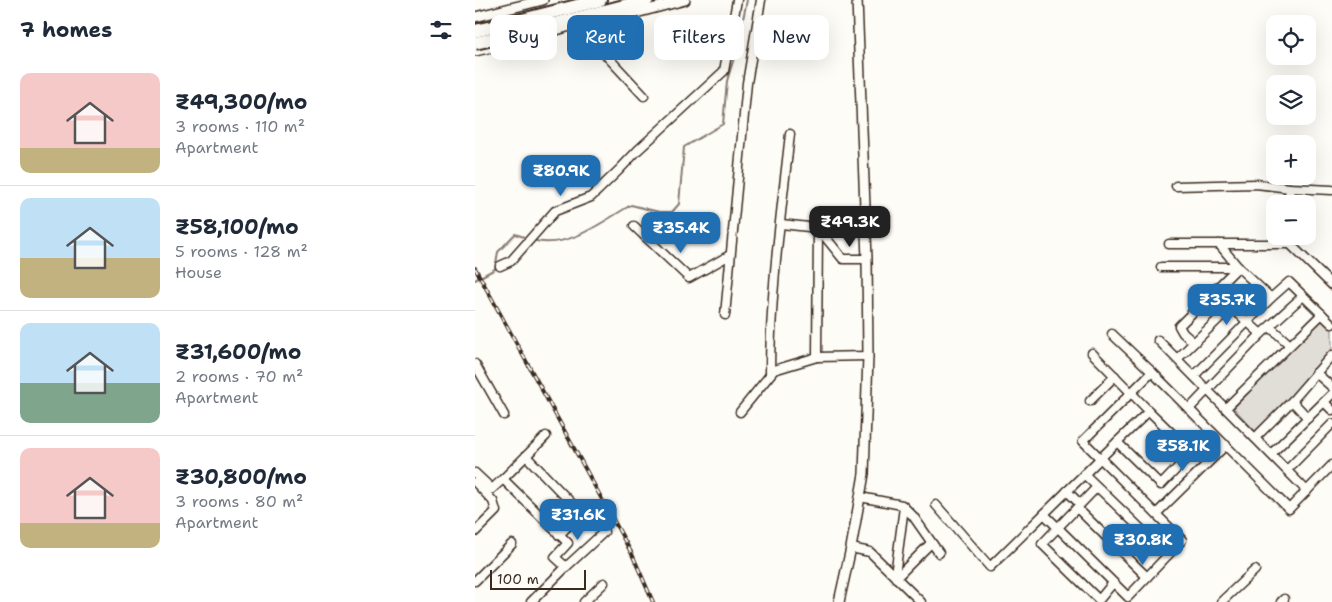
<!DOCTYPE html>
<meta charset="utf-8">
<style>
:root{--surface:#fff;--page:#f2f2f3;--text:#1f2937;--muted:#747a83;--line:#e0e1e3;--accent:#1f6fb2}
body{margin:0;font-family:"Shantell Sans",sans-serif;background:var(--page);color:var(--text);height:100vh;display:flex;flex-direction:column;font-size:19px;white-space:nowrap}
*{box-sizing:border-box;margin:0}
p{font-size:16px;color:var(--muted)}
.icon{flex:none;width:28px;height:28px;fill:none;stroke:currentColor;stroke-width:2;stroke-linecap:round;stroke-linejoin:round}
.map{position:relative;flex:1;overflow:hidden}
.details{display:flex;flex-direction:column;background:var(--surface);width:475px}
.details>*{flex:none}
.banner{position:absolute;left:15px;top:15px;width:475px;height:45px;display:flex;gap:10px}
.fabs{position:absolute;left:791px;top:15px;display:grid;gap:10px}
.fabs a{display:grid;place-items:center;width:50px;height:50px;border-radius:10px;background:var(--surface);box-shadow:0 5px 20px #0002;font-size:25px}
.scale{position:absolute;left:15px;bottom:12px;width:96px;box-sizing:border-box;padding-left:5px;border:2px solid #3b2a1e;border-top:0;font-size:14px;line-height:18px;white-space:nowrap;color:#3b2a1e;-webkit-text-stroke:4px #fdfcf7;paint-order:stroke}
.price{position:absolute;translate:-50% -42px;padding:0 11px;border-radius:10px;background:var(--accent);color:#fff;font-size:16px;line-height:32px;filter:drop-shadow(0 1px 2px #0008)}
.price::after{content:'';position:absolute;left:50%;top:30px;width:15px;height:11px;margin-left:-8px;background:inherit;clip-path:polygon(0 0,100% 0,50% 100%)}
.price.current{background:#222;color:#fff}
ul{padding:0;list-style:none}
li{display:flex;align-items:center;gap:15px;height:125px;padding:0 20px}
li+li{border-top:1px solid var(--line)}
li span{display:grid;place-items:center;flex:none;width:140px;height:100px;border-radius:10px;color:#555}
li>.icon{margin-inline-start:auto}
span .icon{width:60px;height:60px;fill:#fffc;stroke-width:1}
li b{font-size:21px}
h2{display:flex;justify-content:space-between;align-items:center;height:60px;padding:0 20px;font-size:21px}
.pill{padding:0 18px;border-radius:10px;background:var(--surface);box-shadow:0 5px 20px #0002;font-size:18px;line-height:45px}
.pill.current{background:var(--accent);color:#fff}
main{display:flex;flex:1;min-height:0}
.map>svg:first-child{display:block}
</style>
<main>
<section class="details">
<h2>7 homes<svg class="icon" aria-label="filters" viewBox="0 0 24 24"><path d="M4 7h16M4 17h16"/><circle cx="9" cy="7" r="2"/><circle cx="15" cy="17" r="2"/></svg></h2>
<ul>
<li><span style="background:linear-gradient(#f6c9c9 75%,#c2b280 0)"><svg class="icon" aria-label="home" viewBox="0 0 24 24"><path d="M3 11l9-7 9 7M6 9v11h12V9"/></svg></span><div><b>₹49,300/mo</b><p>3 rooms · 110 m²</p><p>Apartment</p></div></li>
<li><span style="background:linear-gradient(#bfe0f5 60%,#c2b280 0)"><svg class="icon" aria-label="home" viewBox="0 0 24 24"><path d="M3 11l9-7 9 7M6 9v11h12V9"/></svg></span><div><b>₹58,100/mo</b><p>5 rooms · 128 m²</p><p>House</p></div></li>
<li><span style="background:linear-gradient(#bfe0f5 60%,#7fa58c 0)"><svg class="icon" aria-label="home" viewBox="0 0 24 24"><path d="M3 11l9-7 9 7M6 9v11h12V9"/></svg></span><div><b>₹31,600/mo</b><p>2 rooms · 70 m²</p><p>Apartment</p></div></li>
<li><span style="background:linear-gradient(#f6c9c9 75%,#c2b280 0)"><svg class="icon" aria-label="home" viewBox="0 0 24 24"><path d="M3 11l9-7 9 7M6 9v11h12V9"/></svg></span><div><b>₹30,800/mo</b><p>3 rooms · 80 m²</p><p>Apartment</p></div></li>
</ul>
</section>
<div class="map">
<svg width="857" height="602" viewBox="0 0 857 602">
<rect width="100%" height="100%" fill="#fdfcf7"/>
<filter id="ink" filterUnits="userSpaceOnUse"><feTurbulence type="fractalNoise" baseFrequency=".02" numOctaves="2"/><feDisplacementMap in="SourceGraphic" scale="10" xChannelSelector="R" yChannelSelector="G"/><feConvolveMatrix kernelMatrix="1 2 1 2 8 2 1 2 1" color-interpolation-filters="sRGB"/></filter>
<g filter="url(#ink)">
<polygon fill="#e1ded7" stroke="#8e847a" points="847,318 857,328 857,352 782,433 759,408"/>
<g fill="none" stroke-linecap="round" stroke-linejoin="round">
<g stroke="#887d74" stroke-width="2">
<path d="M57,240C92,251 128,221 156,205L184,212H197L204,204L209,147L248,124L252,81L262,48L272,0"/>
<polyline points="0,280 20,269 23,252 40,234 52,238"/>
</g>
<defs>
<g id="minor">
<polyline points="102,24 169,96"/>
<polyline points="701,186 781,184 815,188 857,190"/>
<polyline points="813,204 815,188"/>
<polyline points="306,224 343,228 368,259 392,259"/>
<polyline points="159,226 214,278 255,255"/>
<polyline points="812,236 815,244 857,285"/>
<polyline points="694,244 815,244"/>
<polyline points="744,244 763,267 796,298 814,282 857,324"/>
<polyline points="25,266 36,261 80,211 116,197 144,170 163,150 249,71 262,0"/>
<polyline points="686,267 763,267"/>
<polyline points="756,307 780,283"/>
<polyline points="250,315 272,83 286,0"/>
<polyline points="795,327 815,345"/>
<polyline points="637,334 677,372 814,509 857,465"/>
<polyline points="683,340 832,491"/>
<polyline points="718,342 708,333 704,326 763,267"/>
<polyline points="617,353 674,411"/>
<polyline points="342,357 343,228"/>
<polyline points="702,359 756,307 786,334"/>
<polyline points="0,364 29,415"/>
<polyline points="677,372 608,441 707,540 693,555"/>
<polyline points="841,373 857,387"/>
<path d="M295,374C295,294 306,214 315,134"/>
<polyline points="719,376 796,298"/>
<polyline points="615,401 640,376"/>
<polyline points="817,401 833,418"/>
<polyline points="849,402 857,410"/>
<polyline points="751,408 847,314"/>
<polyline points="714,409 786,334 828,296"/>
<polyline points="265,412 299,370 342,357 393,356"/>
<polyline points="71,436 28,479 93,543 80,557 91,567"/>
<polyline points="780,438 817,401 857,355"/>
<polyline points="642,442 674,411 717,453"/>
<polyline points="796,454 857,394"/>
<polyline points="51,456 106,513 84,535"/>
<polyline points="812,470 857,424"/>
<polyline points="0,473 17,489 28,479"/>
<polyline points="609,474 693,555 653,597 569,514 571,512 642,442 686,485 737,432"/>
<polyline points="0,482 18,501 21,511 0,532"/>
<polyline points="622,487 567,544 624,600 638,583"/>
<polyline points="592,491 605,504"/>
<polyline points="385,497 427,505 438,516 464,553"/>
<polyline points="461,505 515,567 569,514"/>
<polyline points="602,508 672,577"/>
<polyline points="681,514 751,445"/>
<polyline points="376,548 395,552 446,602"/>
<polyline points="420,575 429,507"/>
<polyline points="421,578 456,543"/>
<polyline points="0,581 37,544"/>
<polyline points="56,602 91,567 129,532"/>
<polyline points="109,602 129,583"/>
<polyline points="746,602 780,570"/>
<polyline points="806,602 809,599"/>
</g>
<g id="tertiary">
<polyline points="0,17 68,0"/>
<polyline points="0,51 44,41 102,24 161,13 210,0"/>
<polyline points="364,602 376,548 389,474 393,356 392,259 382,0"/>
</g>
<g id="trunk">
<polyline points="47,20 125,0"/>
<polyline points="49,32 172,0"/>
</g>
</defs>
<use href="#minor" stroke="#3b2a1e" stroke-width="11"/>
<use href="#tertiary" stroke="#3b2a1e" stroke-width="12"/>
<use href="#trunk" stroke="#3b2a1e" stroke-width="16"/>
<use href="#minor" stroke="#fdfcf7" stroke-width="8"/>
<use href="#tertiary" stroke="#fdfcf7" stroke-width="9"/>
<use href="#trunk" stroke="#fdfcf7" stroke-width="12"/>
<defs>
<polyline id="rail" points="0,268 157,554 178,602"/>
</defs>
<use href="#rail" stroke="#3b2a1e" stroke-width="4"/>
<use href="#rail" stroke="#fdfcf7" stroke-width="2" stroke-dasharray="5.5" stroke-linecap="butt"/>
<defs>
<g id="trunk-bridge">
<polyline points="0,31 47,20"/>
<polyline points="0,43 49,32"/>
</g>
</defs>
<use href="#trunk-bridge" stroke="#3b2a1e" stroke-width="16" stroke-linecap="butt"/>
<use href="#trunk-bridge" stroke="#fdfcf7" stroke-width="12"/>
</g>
</g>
</svg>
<div class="fabs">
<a><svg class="icon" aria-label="locate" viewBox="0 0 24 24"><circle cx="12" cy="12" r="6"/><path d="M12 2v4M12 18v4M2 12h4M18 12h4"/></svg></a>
<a><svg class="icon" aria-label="layers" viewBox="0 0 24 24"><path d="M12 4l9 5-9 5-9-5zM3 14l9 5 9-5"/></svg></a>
<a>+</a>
<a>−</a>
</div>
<div class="scale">100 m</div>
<b class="price" style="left:86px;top:197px">₹80.9K</b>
<b class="price current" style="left:375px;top:248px">₹49.3K</b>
<b class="price" style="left:206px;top:254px">₹35.4K</b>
<b class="price" style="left:752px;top:326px">₹35.7K</b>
<b class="price" style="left:708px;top:472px">₹58.1K</b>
<b class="price" style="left:103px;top:541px">₹31.6K</b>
<b class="price" style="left:668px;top:566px">₹30.8K</b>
<div class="banner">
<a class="pill">Buy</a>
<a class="pill current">Rent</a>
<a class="pill">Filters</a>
<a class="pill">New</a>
</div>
</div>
</main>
